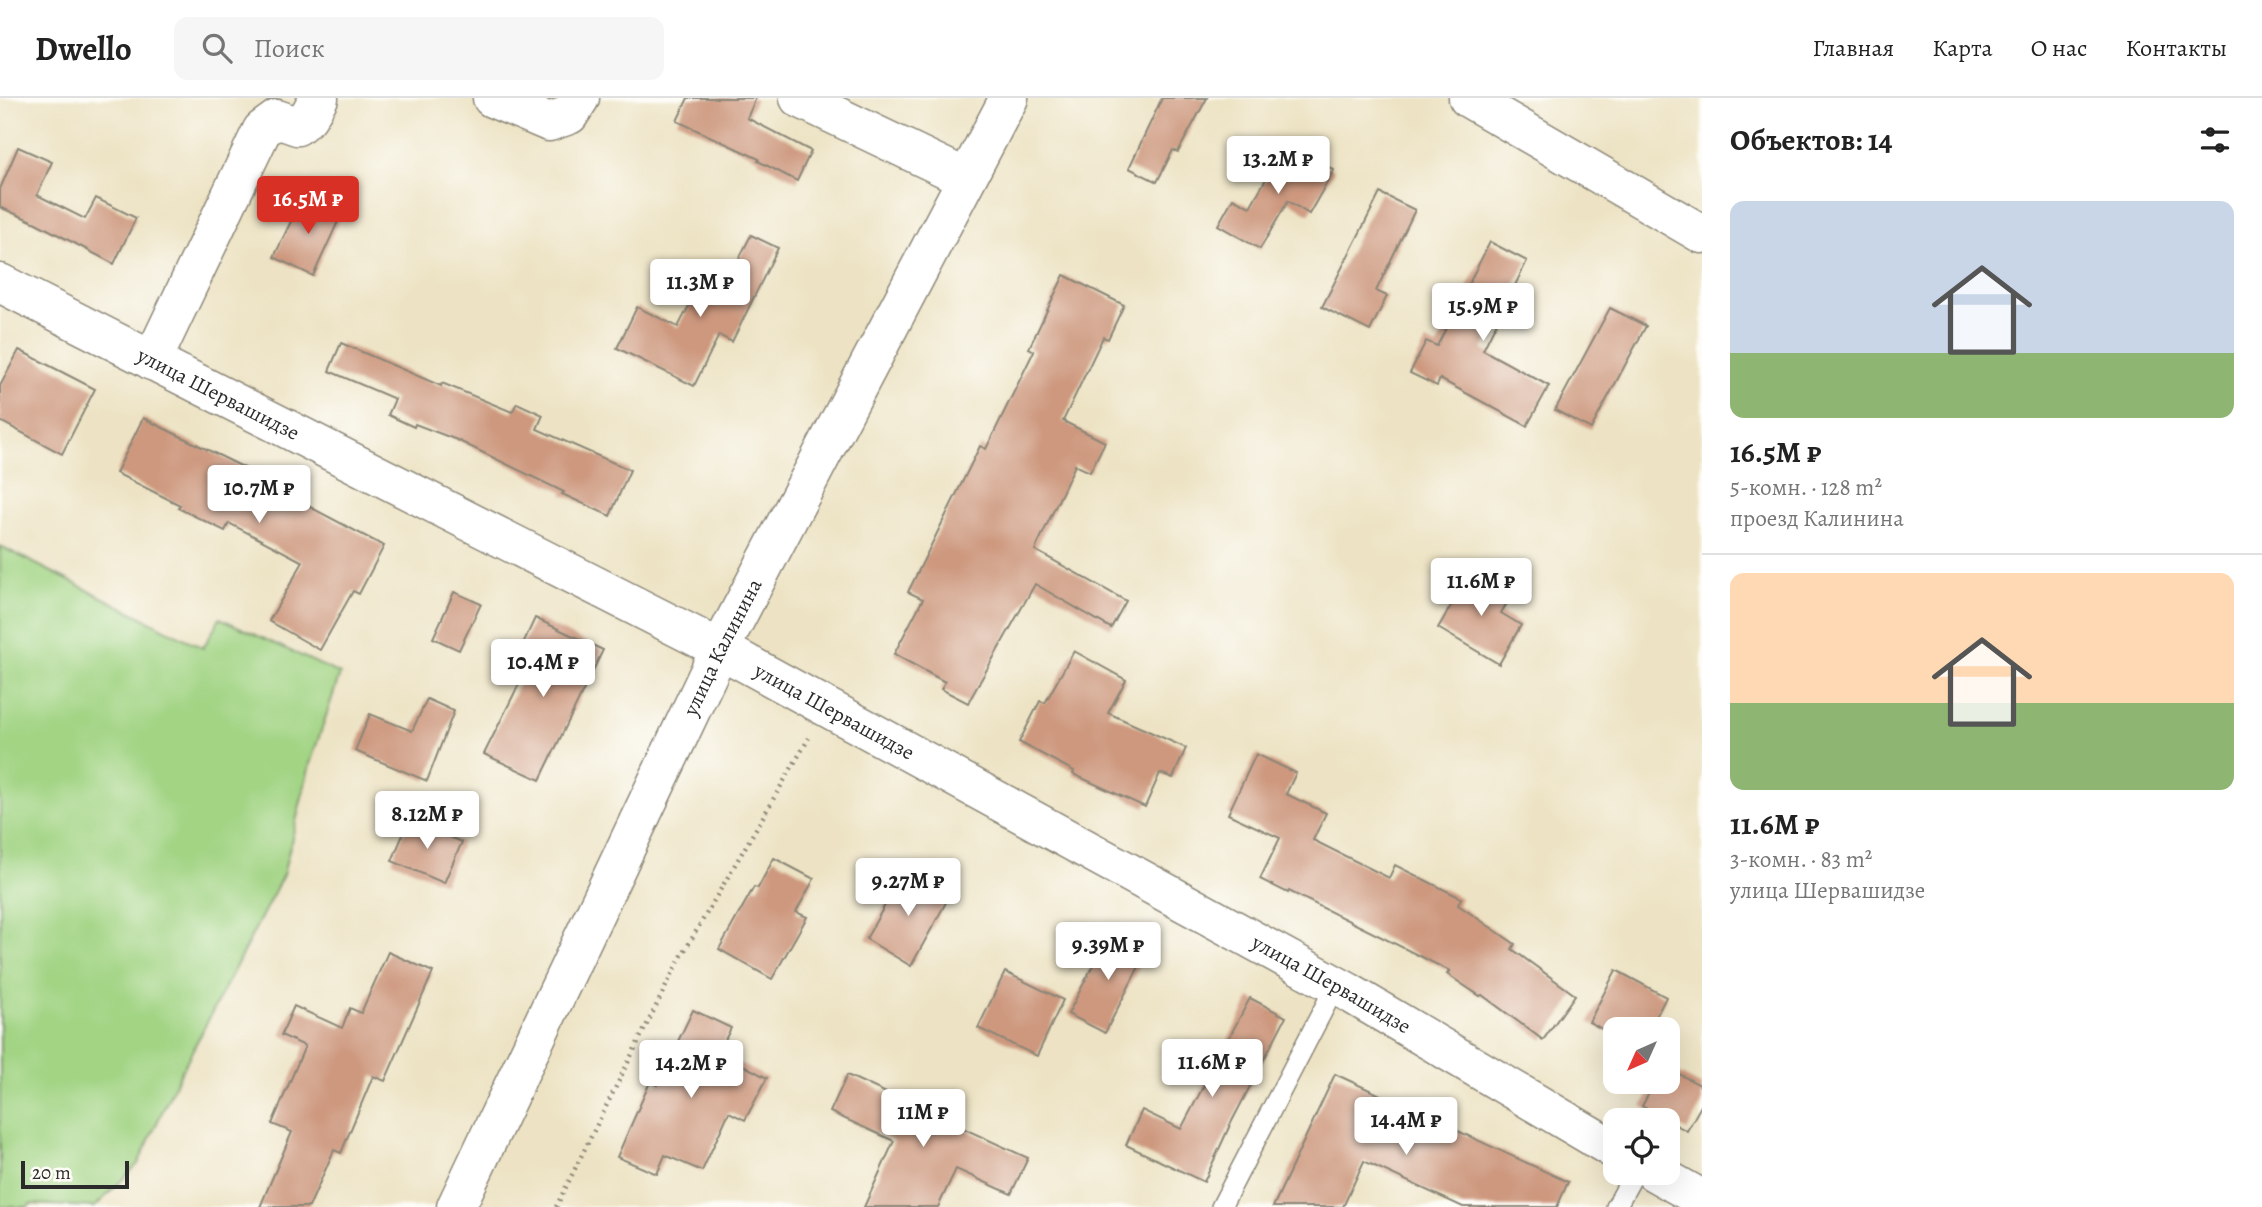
<!DOCTYPE html>
<html lang="ru">
<meta charset="utf-8">
<style>
:root{--surface:#fff;--page:#f6f6f6;--text:#222;--muted:#767676;--line:#e0e0e0;--accent:#d93025}
body{margin:0;font-family:Alegreya,serif;background:var(--page);color:var(--text);height:100vh;display:flex;flex-direction:column;font-size:26px;white-space:nowrap}
*{box-sizing:border-box;margin:0}
p{font-size:23px;color:var(--muted)}
.icon{flex:none;width:38px;height:38px;fill:none;stroke:currentColor;stroke-width:2;stroke-linecap:round;stroke-linejoin:round}
.map{position:relative;flex:1;overflow:hidden}
.details{display:flex;flex-direction:column;background:var(--surface);width:560px}
.details>*{flex:none}
.needle{width:46px;rotate:225deg}
.tools{position:absolute;left:1603px;top:919px;display:grid;gap:14px}
.tools a{display:grid;place-items:center;width:77px;height:77px;border-radius:14px;background:var(--surface);box-shadow:0 7px 28px #0002;font-size:35px}
.scale{position:absolute;left:21px;bottom:18px;width:108px;box-sizing:border-box;padding-left:7px;border:4px solid #2b2b2b;border-top:0;font-size:19px;line-height:24px;white-space:nowrap;color:#2b2b2b;-webkit-text-stroke:5px #fdfcf7;paint-order:stroke}
.price{position:absolute;translate:-50% -60px;padding:0 16px;border-radius:7px;background:#fff;color:#222;font-size:23px;line-height:46px;filter:drop-shadow(0 2px 4px #0008)}
.price::after{content:'';position:absolute;left:50%;top:42px;width:21px;height:16px;margin-left:-10px;background:inherit;clip-path:polygon(0 0,100% 0,50% 100%)}
.price.current{background:var(--accent);color:#fff}
ul{padding:0;list-style:none}
li{display:grid;align-content:center;gap:14px;height:371px;padding:0 28px}
li+li{border-top:2px solid var(--line)}
li span{display:grid;place-items:center;height:217px;border-radius:14px;color:#555}
li>.icon{margin-inline-start:auto}
span .icon{width:126px;height:126px;fill:#fffc;stroke-width:1}
li b{font-size:30px}
h2{display:flex;justify-content:space-between;align-items:center;height:84px;padding:0 28px;font-size:30px}
header{display:flex;align-items:center;gap:42px;box-sizing:border-box;height:98px;padding:0 35px;background:var(--surface);border-bottom:2px solid var(--line)}
header strong{font-size:33px}
nav{display:flex;gap:38px;margin-inline-start:auto;font-size:24px}
.search{width:490px;height:63px;background:var(--page);display:flex;align-items:center;gap:18px;box-sizing:border-box;padding:0 24px;border-radius:14px;color:var(--muted);font-size:26px}
main{display:flex;flex:1;min-height:0}
.map>svg:first-child{display:block}
</style>
<header>
<strong>Dwello</strong>
<div class="search"><svg class="icon" aria-label="search" viewBox="0 0 24 24"><circle cx="10" cy="10" r="6"/><path d="M15 15l6 6"/></svg>Поиск</div>
<nav><a>Главная</a><a>Карта</a><a>О нас</a><a>Контакты</a></nav>
</header>
<main>
<div class="map">
<svg width="1702" height="1109" viewBox="0 0 1702 1109">
<rect width="100%" height="100%" fill="#fdfcf7"/>
<filter id="ink" filterUnits="userSpaceOnUse"><feTurbulence type="fractalNoise" baseFrequency=".0143" numOctaves="2"/><feDisplacementMap in="SourceGraphic" scale="14" xChannelSelector="R" yChannelSelector="G"/><feConvolveMatrix kernelMatrix="1 2 1 2 8 2 1 2 1" color-interpolation-filters="sRGB"/></filter>
<filter id="wash" filterUnits="userSpaceOnUse"><feTurbulence type="fractalNoise" baseFrequency=".00686" numOctaves="4" result="noise"/><feDisplacementMap in="SourceGraphic" scale="28" xChannelSelector="R" yChannelSelector="G"/><feGaussianBlur stdDeviation="1.57" result="paint"/><feColorMatrix in="noise" values="0 0 0 0 0 0 0 0 0 0 0 0 0 0 0 0 0 1.4 0 .05"/><feComposite in="paint" operator="in"/></filter>
<g filter="url(#wash)">
<rect width="100%" height="100%" fill="#ede3c4"/>
<polygon fill="#a2d484" stroke="#668058" stroke-width="2" points="0,448 203,550 220,520 340,576 310,666 283,777 176,984 138,1066 95,1109 30,1106 28,1109 0,1109"/>
<g id="blocks">
<g fill="#cd987e">
<polygon points="688,0 756,0 747,20 811,53 797,83 758,63 759,61 677,23"/>
<polygon points="1162,0 1207,0 1178,54 1173,52 1157,84 1129,70"/>
<polygon points="1287,44 1334,72 1309,116 1288,103 1260,151 1218,127 1233,100 1250,109"/>
<polygon points="18,49 52,64 37,97 85,121 96,100 136,120 114,166 36,125 0,109 0,91"/>
<polygon points="1380,95 1415,112 1376,193 1387,198 1370,233 1322,209"/>
<polygon points="303,98 341,117 313,178 274,159"/>
<polygon points="751,137 778,150 732,244 719,237 694,288 617,250 637,209 678,229 703,181 723,192"/>
<polygon points="1490,144 1527,163 1483,252 1549,288 1527,328 1440,281 1437,288 1410,275 1426,243 1437,248"/>
<polygon points="1064,177 1124,207 1108,241 1103,239 1063,323 1105,344 1090,374 1075,367 1035,452 1126,503 1111,530 1035,486 968,605 941,591 945,584 894,556 923,501 908,494 980,348 986,351 1034,253 1029,250"/>
<polygon points="1610,210 1646,228 1591,331 1555,312"/>
<polygon points="341,245 441,288 442,285 512,314 517,305 543,317 537,331 630,372 610,418 562,396 564,394 457,342 415,326 414,329 388,317 395,301 329,273"/>
<polygon points="19,252 95,291 62,356 0,323 0,288"/>
<polygon points="143,320 253,374 251,378 384,448 359,496 353,493 320,552 269,523 303,464 229,425 225,433 178,410 180,407 116,375"/>
<polygon points="1472,472 1513,495 1501,515 1521,527 1499,566 1438,530"/>
<polygon points="454,494 481,506 459,552 433,540"/>
<polygon points="535,520 603,552 540,682 484,656 533,558 520,552"/>
<polygon points="1074,553 1126,582 1108,615 1186,650 1173,680 1160,675 1145,709 1073,676 1074,673 1019,644 1040,603 1045,605"/>
<polygon points="427,601 454,613 427,683 355,653 370,616 412,633"/>
<polygon points="1256,656 1296,675 1286,696 1326,715 1313,742 1389,780 1395,767 1461,800 1458,807 1515,846 1512,851 1575,897 1543,942 1482,897 1480,898 1447,876 1450,873 1289,793 1288,795 1260,781 1280,740 1228,716"/>
<polygon points="409,722 462,744 444,785 392,763"/>
<polygon points="774,760 814,781 796,814 807,819 772,881 719,851 754,789 758,790"/>
<polygon points="904,773 949,799 911,868 866,841"/>
<polygon points="1111,832 1148,851 1105,935 1068,916"/>
<polygon points="388,854 433,874 385,983 373,978 341,1055 334,1052 309,1109 260,1109 292,1034 272,1026 305,948 281,937 294,908 342,930 350,910 361,915"/>
<polygon points="1616,872 1666,899 1650,931 1615,931 1615,938 1589,924"/>
<polygon points="1005,874 1063,902 1037,958 978,930"/>
<polygon points="1250,900 1286,919 1230,1027 1204,1084 1126,1047 1142,1012 1181,1031"/>
<polygon points="693,912 731,930 719,954 767,980 745,1022 729,1014 702,1073 665,1057 657,1076 617,1059 650,984 657,987"/>
<polygon points="1668,970 1702,988 1702,1006 1687,1033 1642,1008 1655,984 1668,984"/>
<polygon points="1335,976 1568,1084 1557,1109 1463,1109 1364,1063 1343,1109 1273,1109"/>
<polygon points="847,977 1028,1060 1011,1096 956,1071 938,1109 864,1109 894,1043 830,1014"/>
</g>
</g>
</g>
<g filter="url(#ink)">
<use href="#blocks" fill-opacity="0" stroke="#8c8778" stroke-width="2"/>
<g fill="none" stroke-linecap="round" stroke-linejoin="round">
<defs>
<g id="lane">
<polyline points="1221,1109 1336,887"/>
<polyline points="1616,1109 1635,1074"/>
</g>
<g id="street">
<polyline points="492,0 549,24 569,17 580,0"/>
<polyline points="799,0 966,80"/>
<path id="s1" d="M0,185L720,551L1348,894L1615,1052"/>
<polyline points="152,263 262,32 277,21 297,28 308,19 319,0"/>
<polyline points="1654,1074 1702,1101"/>
</g>
<g id="secondary">
<polyline points="1468,0 1702,136"/>
<path id="s2" d="M456,1109L720,551L1009,0"/>
</g>
</defs>
<use href="#lane" stroke="#8c8778" stroke-width="22"/>
<use href="#street" stroke="#8c8778" stroke-width="41"/>
<use href="#secondary" stroke="#8c8778" stroke-width="41"/>
<polyline stroke="#8c8778" stroke-width="4.5" stroke-dasharray="2 5" stroke-linecap="butt" points="556,1109 677,866 809,640"/>
<use href="#lane" stroke="#fff" stroke-width="19"/>
<use href="#street" stroke="#fff" stroke-width="38"/>
<use href="#secondary" stroke="#fff" stroke-width="38"/>
</g>
</g>
<g text-anchor="middle" dominant-baseline="central" stroke-width="5" stroke-linejoin="round" paint-order="stroke">
<g font-size="21" fill="#2b2b2b" stroke="#fdfcf7">
<text stroke="none"><textPath href="#s1" startOffset="245">улица Шервашидзе</textPath></text>
<text stroke="none"><textPath href="#s2" startOffset="620">улица Калинина</textPath></text>
<text stroke="none"><textPath href="#s1" startOffset="938">улица Шервашидзе</textPath></text>
<text stroke="none"><textPath href="#s1" startOffset="1505">улица Шервашидзе</textPath></text>
</g>
</g>
</svg>
<div class="tools">
<a><svg class="needle" viewBox="-14 -14 28 28"><path d="M0-13l5 13h-10z" fill="#e53935"/><path d="M0 13l5-13h-10z" fill="#767676"/></svg></a>
<a><svg class="icon" aria-label="locate" viewBox="0 0 24 24"><circle cx="12" cy="12" r="6"/><path d="M12 2v4M12 18v4M2 12h4M18 12h4"/></svg></a>
</div>
<div class="scale">20 m</div>
<b class="price" style="left:1278px;top:98px">13.2M ₽</b>
<b class="price current" style="left:308px;top:138px">16.5M ₽</b>
<b class="price" style="left:700px;top:221px">11.3M ₽</b>
<b class="price" style="left:1483px;top:245px">15.9M ₽</b>
<b class="price" style="left:259px;top:427px">10.7M ₽</b>
<b class="price" style="left:1481px;top:520px">11.6M ₽</b>
<b class="price" style="left:543px;top:601px">10.4M ₽</b>
<b class="price" style="left:427px;top:753px">8.12M ₽</b>
<b class="price" style="left:908px;top:820px">9.27M ₽</b>
<b class="price" style="left:1108px;top:884px">9.39M ₽</b>
<b class="price" style="left:1212px;top:1001px">11.6M ₽</b>
<b class="price" style="left:691px;top:1002px">14.2M ₽</b>
<b class="price" style="left:923px;top:1051px">11M ₽</b>
<b class="price" style="left:1406px;top:1059px">14.4M ₽</b>
</div>
<section class="details">
<h2>Объектов: 14<svg class="icon" aria-label="filters" viewBox="0 0 24 24"><path d="M4 7h16M4 17h16"/><circle cx="9" cy="7" r="2"/><circle cx="15" cy="17" r="2"/></svg></h2>
<ul>
<li><span style="background:linear-gradient(#c9d6e8 70%,#8fb573 0)"><svg class="icon" aria-label="home" viewBox="0 0 24 24"><path d="M3 11l9-7 9 7M6 9v11h12V9"/></svg></span><div><b>16.5M ₽</b><p>5-комн. · 128 m²</p><p>проезд Калинина</p></div></li>
<li><span style="background:linear-gradient(#ffd9b3 60%,#8fb573 0)"><svg class="icon" aria-label="home" viewBox="0 0 24 24"><path d="M3 11l9-7 9 7M6 9v11h12V9"/></svg></span><div><b>11.6M ₽</b><p>3-комн. · 83 m²</p><p>улица Шервашидзе</p></div></li>
</ul>
</section>
</main>
